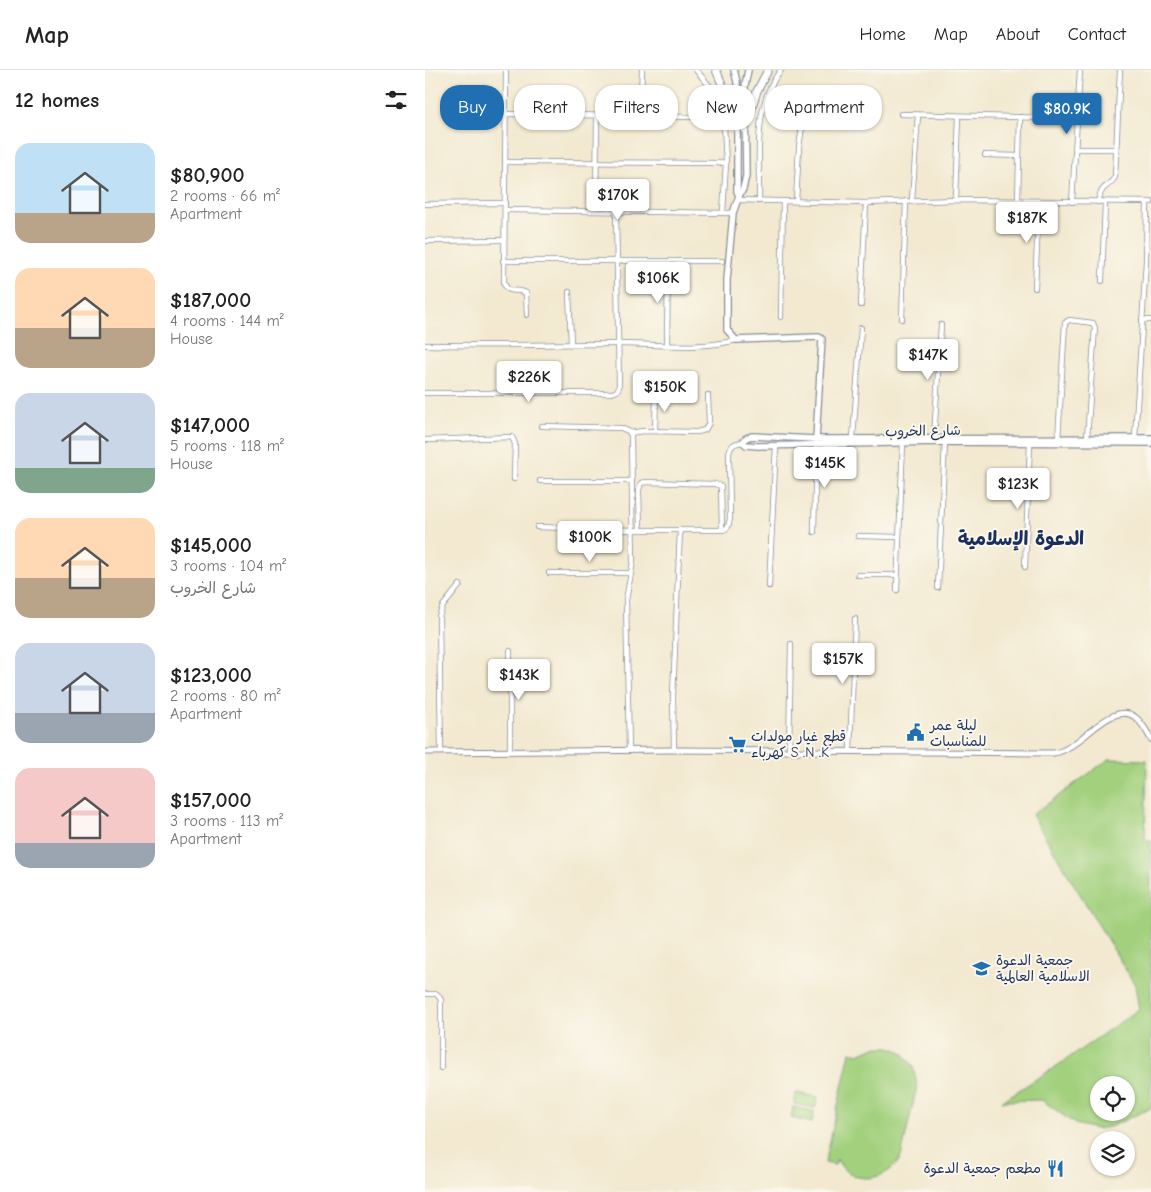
<!DOCTYPE html>
<meta charset="utf-8">
<style>
:root{--surface:#fff;--page:#f2f2f2;--text:#222;--muted:#767676;--line:#e0e0e0;--accent:#1f6fb2}
body{margin:0;font-family:"Comic Neue","Playpen Sans Arabic",sans-serif;background:var(--page);color:var(--text);height:100vh;display:flex;flex-direction:column;font-size:19px;white-space:nowrap}
*{box-sizing:border-box;margin:0}
p{font-size:16px;color:var(--muted)}
.icon{flex:none;width:28px;height:28px;fill:none;stroke:currentColor;stroke-width:2;stroke-linecap:round;stroke-linejoin:round}
.map{position:relative;flex:1;overflow:hidden}
.drawer{display:flex;flex-direction:column;background:var(--surface);width:425px}
.drawer>*{flex:none}
.hud{position:absolute;left:15px;top:15px;width:475px;height:45px;display:flex;gap:10px}
.buttons{position:absolute;left:665px;top:1006px;display:grid;gap:10px}
.buttons a{display:grid;place-items:center;width:45px;height:45px;border-radius:50%;background:var(--surface);box-shadow:0 1px 4px #0004;font-size:25px}
.price{position:absolute;translate:-50% -42px;padding:0 11px;border-radius:5px;background:#fff;color:#222;font-size:16px;line-height:32px;filter:drop-shadow(0 1px 2px #0008)}
.price::after{content:'';position:absolute;left:50%;top:30px;width:15px;height:11px;margin-left:-8px;background:inherit;clip-path:polygon(0 0,100% 0,50% 100%)}
.price.current{background:var(--accent);color:#fff}
ul{padding:0;list-style:none}
li{display:flex;align-items:center;gap:15px;height:125px;padding:0 15px}
li span{display:grid;place-items:center;flex:none;width:140px;height:100px;border-radius:15px;color:#555}
li>.icon{margin-inline-start:auto}
span .icon{width:60px;height:60px;fill:#fffc;stroke-width:1}
li b{font-size:21px}
h2{display:flex;justify-content:space-between;align-items:center;height:60px;padding:0 15px;font-size:21px}
.chip{padding:0 18px;border-radius:20px;background:var(--surface);box-shadow:0 1px 4px #0004;font-size:18px;line-height:45px}
.chip.current{background:var(--accent);color:#fff}
header{display:flex;align-items:center;gap:30px;box-sizing:border-box;height:70px;padding:0 25px;background:var(--surface);border-bottom:1px solid var(--line)}
header strong{font-size:24px}
nav{display:flex;gap:28px;margin-inline-start:auto;font-size:18px}
main{display:flex;flex:1;min-height:0}
.map>svg:first-child{display:block}
</style>
<header>
<strong>Map</strong>
<nav><a>Home</a><a>Map</a><a>About</a><a>Contact</a></nav>
</header>
<main>
<section class="drawer">
<h2>12 homes<svg class="icon" aria-label="filters" viewBox="0 0 24 24"><path d="M4 7h16M4 17h16"/><circle cx="9" cy="7" r="2"/><circle cx="15" cy="17" r="2"/></svg></h2>
<ul>
<li><span style="background:linear-gradient(#bfe0f5 70%,#b9a48a 0)"><svg class="icon" aria-label="home" viewBox="0 0 24 24"><path d="M3 11l9-7 9 7M6 9v11h12V9"/></svg></span><div><b>$80,900</b><p>2 rooms · 66 m²</p><p>Apartment</p></div></li>
<li><span style="background:linear-gradient(#ffd9b3 60%,#b9a48a 0)"><svg class="icon" aria-label="home" viewBox="0 0 24 24"><path d="M3 11l9-7 9 7M6 9v11h12V9"/></svg></span><div><b>$187,000</b><p>4 rooms · 144 m²</p><p>House</p></div></li>
<li><span style="background:linear-gradient(#c9d6e8 75%,#7fa58c 0)"><svg class="icon" aria-label="home" viewBox="0 0 24 24"><path d="M3 11l9-7 9 7M6 9v11h12V9"/></svg></span><div><b>$147,000</b><p>5 rooms · 118 m²</p><p>House</p></div></li>
<li><span style="background:linear-gradient(#ffd9b3 60%,#b9a48a 0)"><svg class="icon" aria-label="home" viewBox="0 0 24 24"><path d="M3 11l9-7 9 7M6 9v11h12V9"/></svg></span><div><b>$145,000</b><p>3 rooms · 104 m²</p><p>شارع الخروب</p></div></li>
<li><span style="background:linear-gradient(#c9d6e8 70%,#9aa5b1 0)"><svg class="icon" aria-label="home" viewBox="0 0 24 24"><path d="M3 11l9-7 9 7M6 9v11h12V9"/></svg></span><div><b>$123,000</b><p>2 rooms · 80 m²</p><p>Apartment</p></div></li>
<li><span style="background:linear-gradient(#f6c9c9 75%,#9aa5b1 0)"><svg class="icon" aria-label="home" viewBox="0 0 24 24"><path d="M3 11l9-7 9 7M6 9v11h12V9"/></svg></span><div><b>$157,000</b><p>3 rooms · 113 m²</p><p>Apartment</p></div></li>
</ul>
</section>
<div class="map">
<svg width="726" height="1122" viewBox="0 0 726 1122">
<rect width="100%" height="100%" fill="#fbf7ec"/>
<filter id="ink" filterUnits="userSpaceOnUse"><feTurbulence type="fractalNoise" baseFrequency=".02" numOctaves="2"/><feDisplacementMap in="SourceGraphic" scale="10" xChannelSelector="R" yChannelSelector="G"/><feConvolveMatrix kernelMatrix="1 2 1 2 8 2 1 2 1" color-interpolation-filters="sRGB"/></filter>
<filter id="wash" filterUnits="userSpaceOnUse"><feTurbulence type="fractalNoise" baseFrequency=".0096" numOctaves="4" result="noise"/><feDisplacementMap in="SourceGraphic" scale="20" xChannelSelector="R" yChannelSelector="G"/><feGaussianBlur stdDeviation="1.12" result="paint"/><feColorMatrix in="noise" values="0 0 0 0 0 0 0 0 0 0 0 0 0 0 0 0 0 1.4 0 .05"/><feComposite in="paint" operator="in"/></filter>
<g filter="url(#wash)">
<rect width="100%" height="100%" fill="#f2e9d0"/>
<g fill="#a2d07d" stroke="#5e806e" fill-rule="evenodd">
<path d="M684,689L722,690L720,770H726V1038L685,1057L671,1059L650,1054L617,1030L577,1031L638,992L714,939L710,915L607,745ZM674,1015H701V1042H674Z"/>
<path d="M450,977H465L477,982L488,996L492,1016L476,1087C463,1112 424,1117 412,1089L410,1095L400,1093L425,982L434,984Z"/>
<polygon points="371,1023 393,1027 390,1038 369,1034"/>
<polygon points="368,1037 389,1041 387,1053 366,1048"/>
</g>
</g>
<g filter="url(#ink)">
<g fill="none" stroke-linecap="round" stroke-linejoin="round">
<defs>
<g id="minor">
<path d="M81,0L79,213C83,225 92,218 101,223L102,245"/>
<polyline points="271,0 289,21 298,37 301,93 298,142"/>
<polyline points="81,44 265,47"/>
<polyline points="476,44 623,48"/>
<polyline points="215,46 217,0"/>
<polyline points="651,79 691,79"/>
<polyline points="560,85 594,86"/>
<polyline points="80,92 301,93"/>
<polyline points="312,130 441,133 531,130 726,132"/>
<polyline points="531,130 534,46"/>
<path d="M334,131C335,88 327,36 356,0"/>
<polyline points="371,131 374,77 380,37"/>
<polyline points="487,131 493,45"/>
<polyline points="593,131 595,47"/>
<polyline points="647,132 655,0"/>
<path d="M673,132C677,113 683,119 690,107L695,0"/>
<polyline points="0,134 80,133"/>
<polyline points="80,140 308,143"/>
<polyline points="171,141 172,46"/>
<polyline points="0,171 79,170"/>
<polyline points="78,191 297,191"/>
<polyline points="677,211 680,133"/>
<polyline points="610,218 614,131"/>
<polyline points="144,222 146,274"/>
<polyline points="436,235 441,133"/>
<polyline points="356,247 358,131"/>
<polyline points="477,249 481,131"/>
<polyline points="717,250 726,250"/>
<path d="M0,275C64,276 128,274 192,274C229,274 276,280 311,270"/>
<polyline points="242,275 243,192"/>
<polyline points="0,323 187,323 192,321 194,317 191,141"/>
<polyline points="117,356 196,358 203,361 206,365 208,492 201,530 204,681"/>
<polyline points="230,361 231,325"/>
<polyline points="205,363 218,361 272,362 280,360 284,353 283,325"/>
<polyline points="428,368 436,258"/>
<polyline points="509,368 516,255"/>
<polyline points="710,368 721,191 722,132"/>
<polyline points="0,370 87,367 90,374 89,409"/>
<polyline points="633,370 640,253 644,250 668,253 670,258 662,368"/>
<polyline points="115,411 207,411"/>
<polyline points="112,457 208,460 297,460 296,416 290,414 220,412 216,413 214,420 215,460"/>
<path d="M297,460C304,459 304,454 305,448L304,383C306,375 309,373 318,372"/>
<polyline points="389,462 391,376"/>
<polyline points="433,466 474,467"/>
<polyline points="600,497 605,373"/>
<polyline points="124,503 206,503"/>
<polyline points="433,505 472,505"/>
<polyline points="344,516 351,376"/>
<polyline points="513,518 520,372"/>
<polyline points="472,520 478,373"/>
<polyline points="85,581 85,682"/>
<polyline points="249,680 248,626 255,460"/>
<polyline points="364,681 366,574"/>
<polyline points="425,681 430,549"/>
<polyline points="16,682 14,546 18,536 35,515"/>
<polyline points="0,924 12,924 16,930 16,998"/>
</g>
<path id="tertiary" d="M0,682L249,680L629,683C655,680 686,629 710,647C717,652 722,662 726,669"/>
<g id="secondary">
<polyline points="309,0 312,12 312,121 314,126"/>
<polyline points="323,0 320,16 321,106 318,119 314,126 308,143 302,210 302,260 311,270 394,267 397,269 391,369"/>
<polyline points="726,368 391,369 327,366 321,368 318,372 321,375 333,376 513,372 726,373"/>
</g>
<g id="primary">
<polyline points="291,0 312,49"/>
<polyline points="320,60 332,21 343,0"/>
</g>
</defs>
<use href="#minor" stroke="#868c97" stroke-width="6"/>
<use href="#tertiary" stroke="#868c97" stroke-width="7"/>
<use href="#secondary" stroke="#868c97" stroke-width="8"/>
<use href="#primary" stroke="#868c97" stroke-width="9"/>
<use href="#minor" stroke="#fff" stroke-width="4.5"/>
<use href="#tertiary" stroke="#fff" stroke-width="5"/>
<use href="#secondary" stroke="#fff" stroke-width="5.5"/>
<use href="#primary" stroke="#fff" stroke-width="7"/>
</g>
</g>
<defs>
<symbol id="civic-bare" viewBox="-9 -9 18 18"><path d="M-.6-6.5H3V-4.5H.6V-3L4-1V1h2V6H-6V1h2V-1L-.6-3ZM-1.2 2.5V6h2.4V2.5Z" fill="#1f6fb2" stroke="#fbf7ec" stroke-width="2.5" paint-order="stroke"/></symbol>
<symbol id="supermarket-bare" viewBox="-9 -9 18 18"><path d="M-6-5.5h2.5l.6 2H6L4.5 2H-2.5L-4.4-4H-6ZM-1.5 3.2a1.3 1.3 0 1 0 .1 0ZM3 3.2a1.3 1.3 0 1 0 .1 0Z" fill="#1f6fb2" stroke="#fbf7ec" stroke-width="2.5" paint-order="stroke"/></symbol>
<symbol id="university-bare" viewBox="-9 -9 18 18"><path d="M0-5L7-2L0 1L-7-2ZM-4 1L0 2.5L4 1V4Q0 6-4 4Z" fill="#1f6fb2" stroke="#fbf7ec" stroke-width="2.5" paint-order="stroke"/></symbol>
<symbol id="restaurant-bare" viewBox="-9 -9 18 18"><path d="M-5-6h1v4h1v-4h1v4h1v-4h1v5L-1.5 .5V6h-2V.5L-5-1ZM5-6V6H3V1.5H1.5Q1.5-4 5-6Z" fill="#1f6fb2" stroke="#fbf7ec" stroke-width="2.5" paint-order="stroke"/></symbol>
</defs>
<g fill-rule="evenodd">
<use href="#civic-bare" x="478" y="650" width="25" height="25"/>
<use href="#supermarket-bare" x="300" y="662" width="25" height="25"/>
<use href="#university-bare" x="544" y="886" width="25" height="25"/>
<use href="#restaurant-bare" x="618" y="1086" width="25" height="25"/>
</g>
<g text-anchor="middle" dominant-baseline="central" stroke-width="4" stroke-linejoin="round" paint-order="stroke">
<g font-size="14" fill="#1b2f5e" stroke="#fbf7ec">
<text transform="translate(498 361) rotate(-1)">شارع الخروب</text>
</g>
<g font-size="14" fill="#1b2f5e" stroke="#fbf7ec" text-anchor="start">
<text x="505" y="655">ليلة عمر<tspan x="505" dy="16">للمناسبات</tspan></text>
<text x="326" y="666">قطع غيار مولدات<tspan x="326" dy="16">كهرباء S .N .K</tspan></text>
<text x="571" y="890">جمعية الدعوة<tspan x="571" dy="16">الاسلامية العالمية</tspan></text>
<text x="616" y="1098" text-anchor="end">مطعم جمعية الدعوة</text>
</g>
<g font-size="19" font-weight="bold" fill="#1b2f5e" stroke="#fbf7ec">
<text x="596" y="469">الدعوة الإسلامية</text>
</g>
</g>
</svg>
<div class="buttons">
<a><svg class="icon" aria-label="locate" viewBox="0 0 24 24"><circle cx="12" cy="12" r="6"/><path d="M12 2v4M12 18v4M2 12h4M18 12h4"/></svg></a>
<a><svg class="icon" aria-label="layers" viewBox="0 0 24 24"><path d="M12 4l9 5-9 5-9-5zM3 14l9 5 9-5"/></svg></a>
</div>
<b class="price current" style="left:642px;top:65px">$80.9K</b>
<b class="price" style="left:193px;top:151px">$170K</b>
<b class="price" style="left:602px;top:174px">$187K</b>
<b class="price" style="left:233px;top:234px">$106K</b>
<b class="price" style="left:503px;top:311px">$147K</b>
<b class="price" style="left:104px;top:333px">$226K</b>
<b class="price" style="left:240px;top:343px">$150K</b>
<b class="price" style="left:400px;top:419px">$145K</b>
<b class="price" style="left:593px;top:440px">$123K</b>
<b class="price" style="left:165px;top:493px">$100K</b>
<b class="price" style="left:418px;top:615px">$157K</b>
<b class="price" style="left:94px;top:631px">$143K</b>
<div class="hud">
<a class="chip current">Buy</a>
<a class="chip">Rent</a>
<a class="chip">Filters</a>
<a class="chip">New</a>
<a class="chip">Apartment</a>
</div>
</div>
</main>
